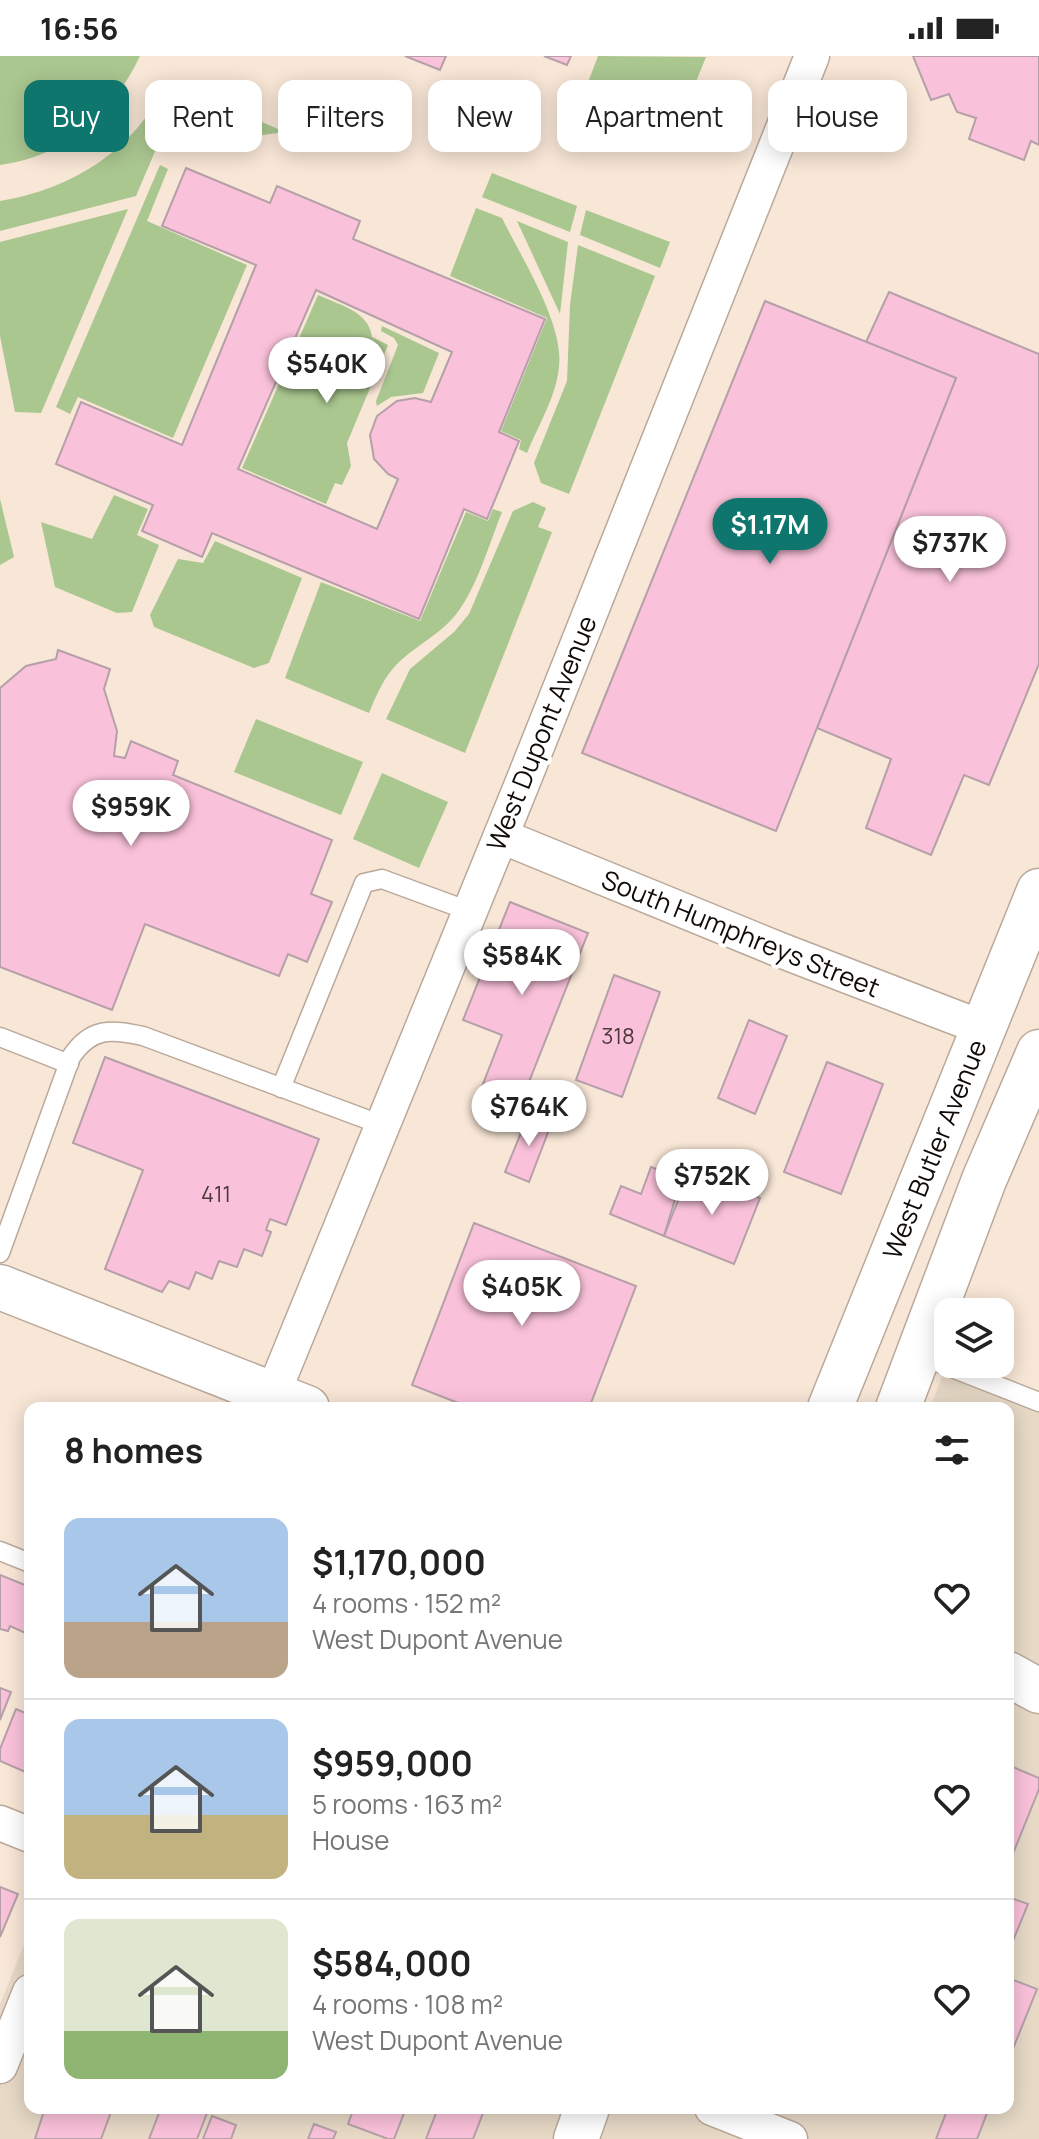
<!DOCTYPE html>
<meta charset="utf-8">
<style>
:root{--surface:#fff;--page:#f2f2f2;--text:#222;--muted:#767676;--line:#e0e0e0;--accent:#0f766e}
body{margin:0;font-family:Manrope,sans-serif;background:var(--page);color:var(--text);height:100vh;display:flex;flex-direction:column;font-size:30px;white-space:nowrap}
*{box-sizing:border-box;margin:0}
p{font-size:26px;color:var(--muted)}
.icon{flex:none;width:44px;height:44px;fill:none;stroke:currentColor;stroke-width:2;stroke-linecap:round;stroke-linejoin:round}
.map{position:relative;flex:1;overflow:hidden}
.sheet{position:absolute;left:24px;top:1346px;width:990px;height:712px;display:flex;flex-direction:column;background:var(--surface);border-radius:16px;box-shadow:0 4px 20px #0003}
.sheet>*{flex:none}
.guide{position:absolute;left:24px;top:24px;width:992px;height:72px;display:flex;gap:16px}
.controls{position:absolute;left:934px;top:1242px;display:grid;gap:16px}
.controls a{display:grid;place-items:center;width:80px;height:80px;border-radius:16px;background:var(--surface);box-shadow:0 4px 20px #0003;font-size:40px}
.price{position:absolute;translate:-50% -68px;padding:0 18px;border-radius:28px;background:#fff;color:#222;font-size:26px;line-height:52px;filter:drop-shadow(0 2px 4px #0008)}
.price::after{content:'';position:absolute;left:50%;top:48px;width:24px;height:18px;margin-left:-12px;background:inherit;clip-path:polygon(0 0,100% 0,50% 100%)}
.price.on{background:var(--accent);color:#fff}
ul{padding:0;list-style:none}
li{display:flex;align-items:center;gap:24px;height:200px;padding:0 40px}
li+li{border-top:2px solid var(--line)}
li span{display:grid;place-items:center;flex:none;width:224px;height:160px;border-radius:16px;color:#555}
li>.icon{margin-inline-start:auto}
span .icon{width:96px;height:96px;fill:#fffc;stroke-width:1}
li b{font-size:34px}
h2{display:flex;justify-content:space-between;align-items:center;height:96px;padding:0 40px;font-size:34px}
.pill{padding:0 28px;border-radius:16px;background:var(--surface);box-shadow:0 4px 20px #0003;font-size:28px;line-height:72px}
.pill.on{background:var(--accent);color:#fff}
.status{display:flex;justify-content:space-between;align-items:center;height:56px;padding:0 40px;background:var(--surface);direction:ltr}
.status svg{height:22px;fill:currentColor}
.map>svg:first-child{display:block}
</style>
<div class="status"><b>16:56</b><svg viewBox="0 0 49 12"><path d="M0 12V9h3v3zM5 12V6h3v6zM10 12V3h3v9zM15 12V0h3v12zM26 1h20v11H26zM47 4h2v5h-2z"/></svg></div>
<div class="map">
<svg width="1039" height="2083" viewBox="0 0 1039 2083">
<rect width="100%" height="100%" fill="#f8e6d6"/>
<polygon fill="#e7d9c6" points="947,1308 1039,1344 1039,2083 0,2083 0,1948 30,1874 30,2052 1008,2052 1008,1352 930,1352"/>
<g fill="#abc790">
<path d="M0,0H140C113,57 65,101 0,109Z"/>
<polygon points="598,0 706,1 668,95 580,58 587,29"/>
<path d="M167,25L182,32L136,140L0,175V145C72,133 136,94 167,25Z"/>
<polygon points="191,35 285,76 167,92"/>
<polygon points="160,109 168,113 147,165 247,209 173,382 78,341 70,358 56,351"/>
<polygon points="492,117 577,150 570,176 482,141"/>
<path d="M476,152L502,162C521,201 564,268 559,310C557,339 538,370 527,397L519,393L521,384L501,375L547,262L450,220Z"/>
<polygon points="128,153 41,357 15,356 0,280 0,186"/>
<polygon points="586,154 670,186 660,212 580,179"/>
<polygon points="517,165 568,186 560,258"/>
<polygon points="578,189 655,220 569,438 541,427 534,407 567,325 570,249"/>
<path d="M318,239C339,249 369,255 372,281L388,289L347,387L351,410L342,429L335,427L326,448L242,412Z"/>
<polygon points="382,270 439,297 423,337 391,341 377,350 376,345 398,289 394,282 381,275"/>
<polygon points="114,439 148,453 137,479 159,489 132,556 117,557 55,531 41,466 92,483"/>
<polygon points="0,443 14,501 0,509"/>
<polygon points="533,446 546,452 538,471 552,476 465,697 386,663 410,613 454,576 469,558 513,455"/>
<path d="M493,453L502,456C489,488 476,536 453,562C436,581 412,592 396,609C383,623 376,640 369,657L285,622L321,526L420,565L466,456L488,465Z"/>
<polygon points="215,485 302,522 269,607 254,612 154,571 150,559 178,503 203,507"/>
<polygon points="256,663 363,706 341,759 234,716"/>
<polygon points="382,717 448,746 419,812 353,783"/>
</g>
<g fill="#fac2da" stroke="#b59fa8" stroke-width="2" fill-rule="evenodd">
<polygon points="405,0 446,0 440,14"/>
<polygon points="544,0 571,0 567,9"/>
<polygon points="913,0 1039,0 1039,89 1031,85 1024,104 969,83 976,62 957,56 949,38 931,44"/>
<path d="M186,112L270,147L277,130L360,165L353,183L545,263L499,376L519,385L487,463L464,453L419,563L212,477L202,501L142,475L153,449L56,408L81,346L182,389L256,209L162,170ZM316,234L452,296L431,346L415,342L397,345L377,360L370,379L374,403L388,418L398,423L377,473L238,413Z"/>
<polygon points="889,236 1039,298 1039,608 989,729 964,719 931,799 866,772 891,703 817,672 956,322 866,286"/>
<polygon points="765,245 956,322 776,775 582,697"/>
<polygon points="58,594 110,613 104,633 117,675 114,700 125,702 131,685 178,705 173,719 332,784 311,838 332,846 307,906 288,898 279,920 145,868 112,954 0,911 0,632 26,610 56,603"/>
<polygon points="510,846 588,877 517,1056 478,1041 502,979 463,964"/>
<polygon points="614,919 660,936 622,1041 576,1024"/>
<polygon points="749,964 787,980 755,1058 718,1042"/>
<polygon points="105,1001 319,1083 286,1169 270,1163 266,1174 271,1176 262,1200 244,1193 237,1211 219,1205 212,1223 196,1216 189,1233 169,1225 162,1236 105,1213 143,1114 73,1087"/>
<polygon points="827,1006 883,1028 841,1138 784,1116"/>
<polygon points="529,1057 552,1066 529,1126 505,1116"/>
<polygon points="651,1111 681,1123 664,1180 610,1158 621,1130 641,1138"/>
<polygon points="690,1114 760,1142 734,1208 664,1180"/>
<polygon points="474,1167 636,1230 589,1352 471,1352 412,1329"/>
<polygon points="0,1519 30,1531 30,1579 10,1570 8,1575 0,1573"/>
<polygon points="0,1632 11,1636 0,1664"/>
<polygon points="16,1653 30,1659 30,1718 0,1705 0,1693"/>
<polygon points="1008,1709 1039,1722 1039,1733 1008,1810"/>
<polygon points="0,1831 18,1838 0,1881"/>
<polygon points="1008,1841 1028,1848 1010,1892 1008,1891"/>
<polygon points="1008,1922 1037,1933 1008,2005"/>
<polygon points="45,2052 101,2052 111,2056 101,2083 35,2083"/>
<polygon points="161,2052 193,2052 207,2057 197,2083 149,2083"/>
<polygon points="354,2052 406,2052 394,2083 388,2083 348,2068"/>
<polygon points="438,2052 485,2052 473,2083 426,2083"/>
<polygon points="948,2052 989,2052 977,2083 936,2083"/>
<polygon points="212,2060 236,2069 231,2083 203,2083"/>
<polygon points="314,2068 336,2076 333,2083 308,2083"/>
</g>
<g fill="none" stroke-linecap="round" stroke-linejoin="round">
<defs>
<g id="lane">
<polyline points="0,981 69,1008"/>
<polyline points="281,1032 364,827 382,823 469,855"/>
<path d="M0,1197L71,1001C91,971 111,973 143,980L382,1069"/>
<polyline points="919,1299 1039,1346"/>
<polyline points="0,1495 30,1507"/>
</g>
<g id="street">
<polyline points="501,780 780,894 983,972"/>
<polyline points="267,1352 522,728 812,0"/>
<polyline points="0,1767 30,1779"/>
<polyline points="0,2010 30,1936"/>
<polyline points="712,2052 790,2083"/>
</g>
<g id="secondary">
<polyline points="0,1231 307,1352"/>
<polyline points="830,1352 1039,835"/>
<polyline points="898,1352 984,1124 1039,996"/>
<polyline points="1008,1618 1039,1635"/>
<polyline points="576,2083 587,2052"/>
</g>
</defs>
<use href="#lane" stroke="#baa99a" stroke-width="21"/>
<use href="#street" stroke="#baa99a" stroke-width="37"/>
<use href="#secondary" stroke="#baa99a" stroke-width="47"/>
<use href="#lane" stroke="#fff" stroke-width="18"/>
<use href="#street" stroke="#fff" stroke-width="34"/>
<use href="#secondary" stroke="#fff" stroke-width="44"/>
</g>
<g text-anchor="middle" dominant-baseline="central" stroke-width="8" stroke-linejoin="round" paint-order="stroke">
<g font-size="22" fill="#4b393c">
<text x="618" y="980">318</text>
<text x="216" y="1138">411</text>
</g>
<g font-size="26" fill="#110b07" stroke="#fff">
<text transform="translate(541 677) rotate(-68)">West Dupont Avenue</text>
<text transform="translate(741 877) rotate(22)">South Humphreys Street</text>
<text transform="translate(934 1093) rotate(-68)">West Butler Avenue</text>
</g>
</g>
</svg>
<div class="controls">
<a><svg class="icon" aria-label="layers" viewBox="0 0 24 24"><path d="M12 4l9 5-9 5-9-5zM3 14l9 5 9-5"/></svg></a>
</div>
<b class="price" style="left:327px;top:349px">$540K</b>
<b class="price on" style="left:770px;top:510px">$1.17M</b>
<b class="price" style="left:950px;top:528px">$737K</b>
<b class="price" style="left:131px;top:792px">$959K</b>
<b class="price" style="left:522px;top:941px">$584K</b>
<b class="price" style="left:529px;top:1092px">$764K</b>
<b class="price" style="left:712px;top:1161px">$752K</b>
<b class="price" style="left:522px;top:1272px">$405K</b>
<div class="guide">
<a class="pill on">Buy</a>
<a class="pill">Rent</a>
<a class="pill">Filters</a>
<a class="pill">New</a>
<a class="pill">Apartment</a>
<a class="pill">House</a>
</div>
<section class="sheet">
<h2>8 homes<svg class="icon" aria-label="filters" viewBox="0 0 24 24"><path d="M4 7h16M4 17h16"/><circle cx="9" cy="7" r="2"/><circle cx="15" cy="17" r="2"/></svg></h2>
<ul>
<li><span style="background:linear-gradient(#a9c7e8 65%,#b9a48a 0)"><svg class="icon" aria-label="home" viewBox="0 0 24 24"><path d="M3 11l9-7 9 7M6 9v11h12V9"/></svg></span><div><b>$1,170,000</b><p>4 rooms · 152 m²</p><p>West Dupont Avenue</p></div><svg class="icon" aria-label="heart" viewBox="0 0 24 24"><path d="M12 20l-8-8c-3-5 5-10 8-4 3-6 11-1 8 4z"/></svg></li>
<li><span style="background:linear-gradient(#a9c7e8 60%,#c2b280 0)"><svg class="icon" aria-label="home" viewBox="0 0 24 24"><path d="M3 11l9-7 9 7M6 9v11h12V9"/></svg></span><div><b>$959,000</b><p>5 rooms · 163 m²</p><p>House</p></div><svg class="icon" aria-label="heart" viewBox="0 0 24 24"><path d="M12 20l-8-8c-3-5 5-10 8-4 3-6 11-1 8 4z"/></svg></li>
<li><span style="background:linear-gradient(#dfe7d0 70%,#8fb573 0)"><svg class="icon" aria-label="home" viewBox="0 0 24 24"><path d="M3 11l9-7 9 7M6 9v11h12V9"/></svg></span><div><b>$584,000</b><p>4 rooms · 108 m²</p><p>West Dupont Avenue</p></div><svg class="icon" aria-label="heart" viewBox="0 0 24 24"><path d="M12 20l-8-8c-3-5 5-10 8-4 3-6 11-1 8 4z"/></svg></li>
</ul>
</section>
</div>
